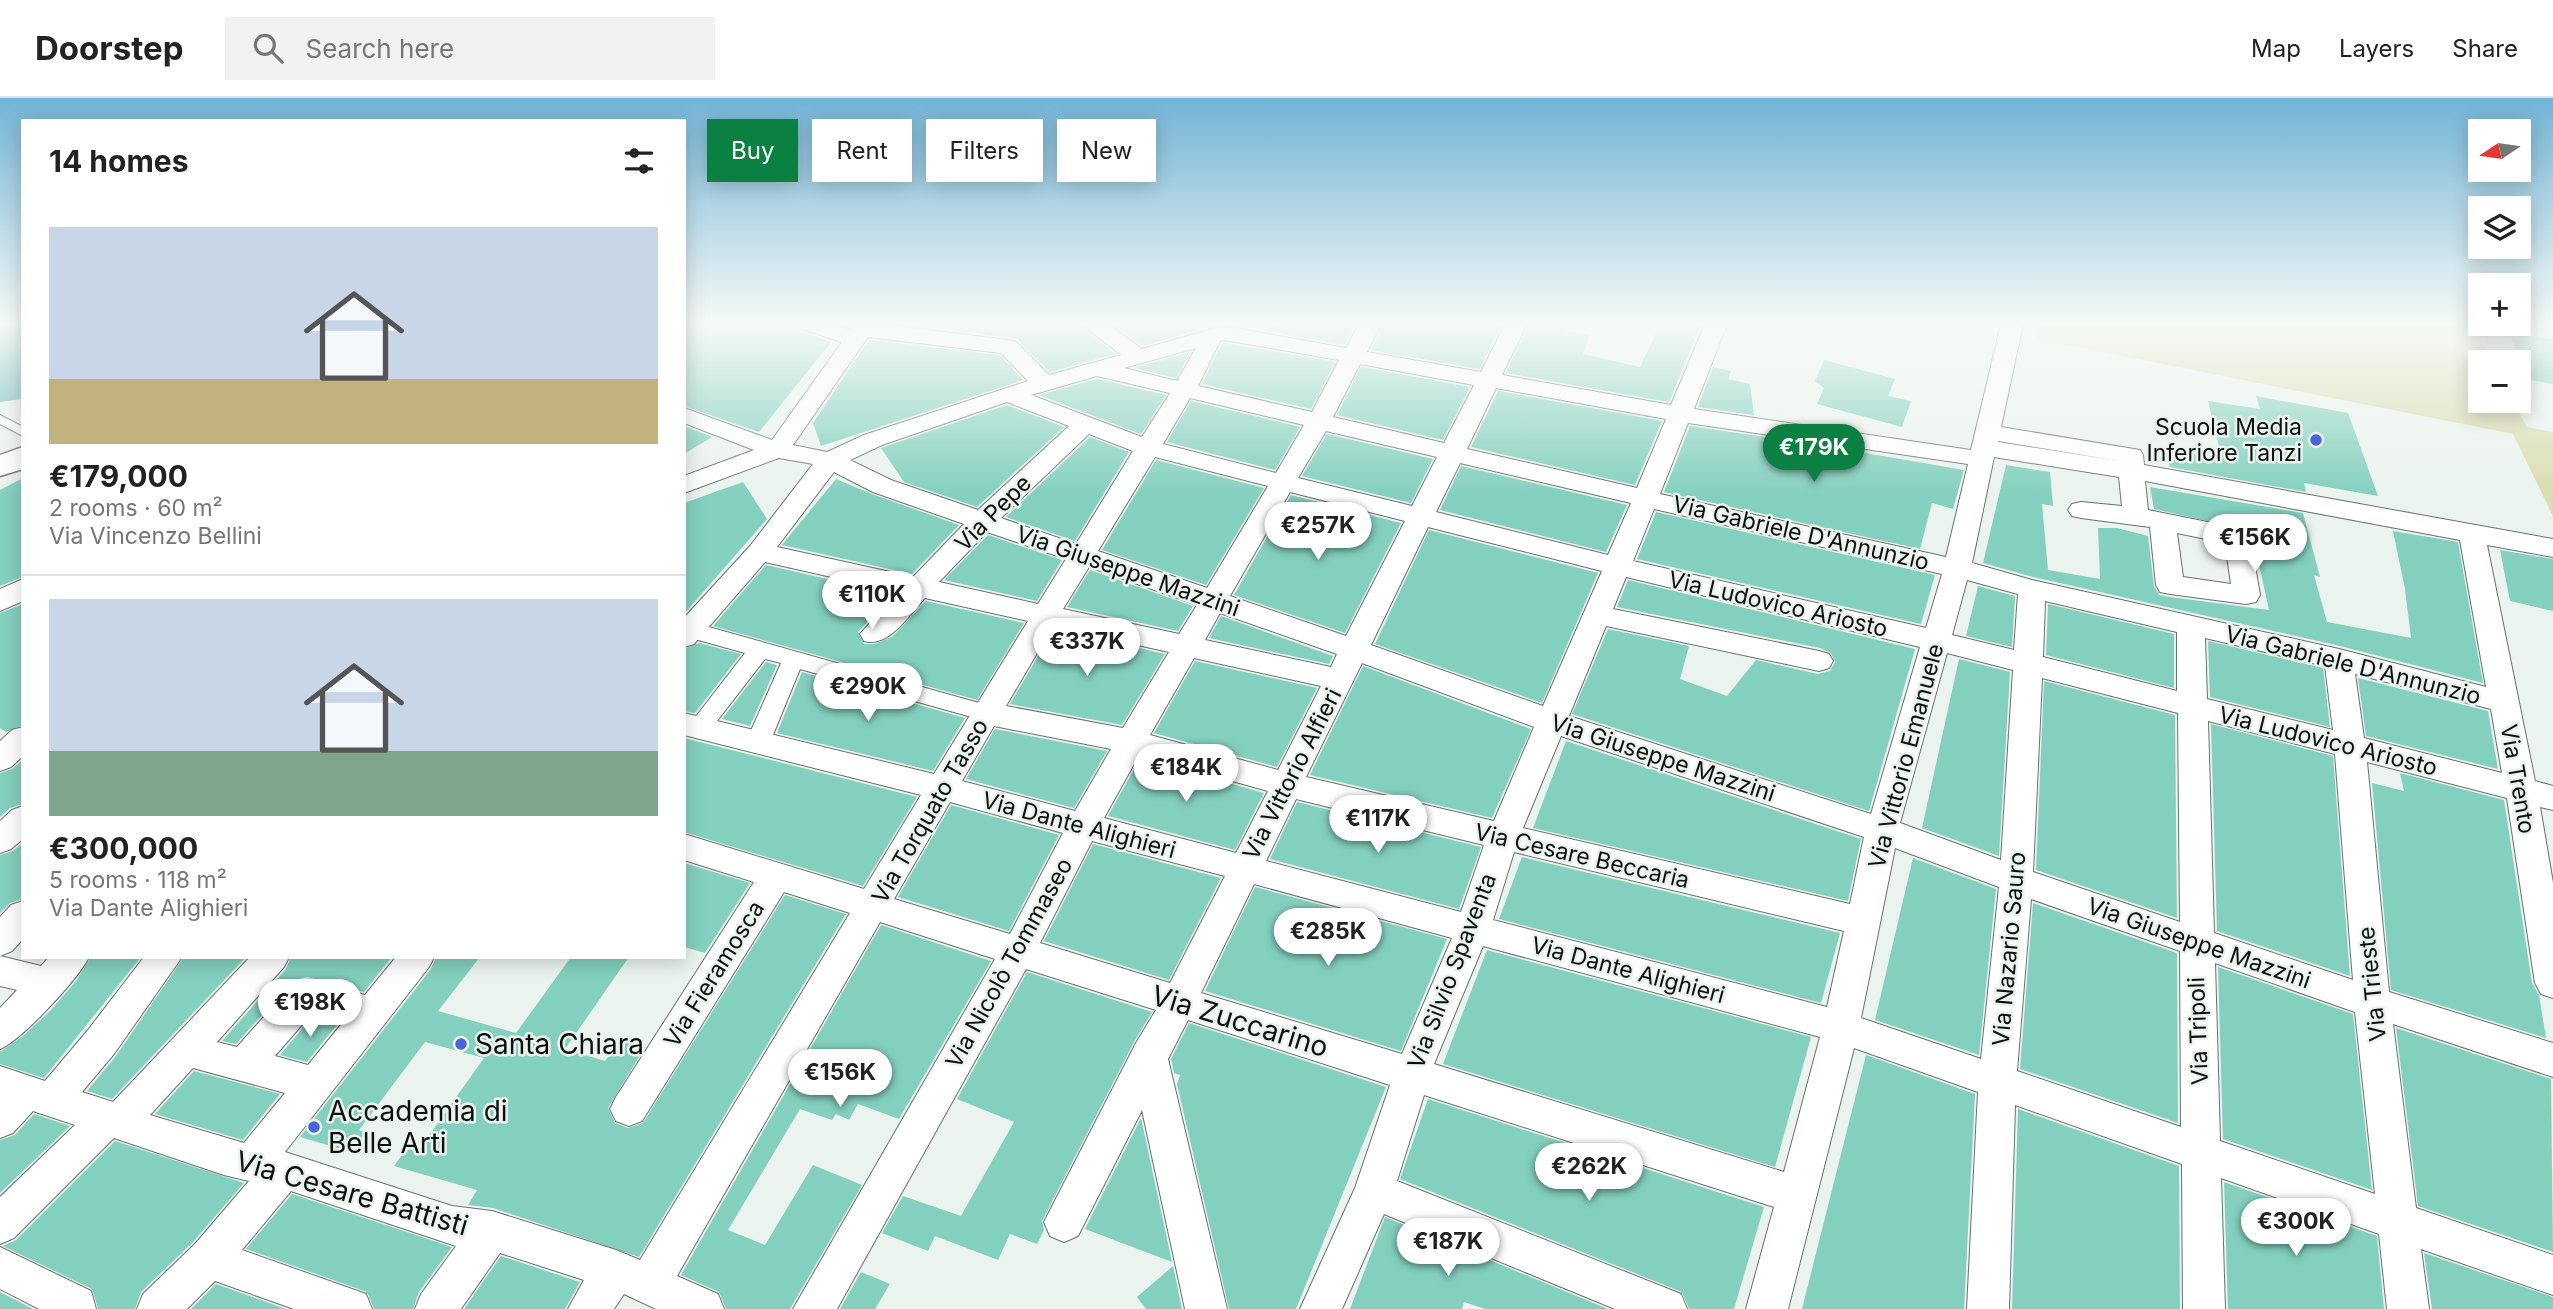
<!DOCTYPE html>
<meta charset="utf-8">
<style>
:root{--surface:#fff;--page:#f2f2f2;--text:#222;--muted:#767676;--line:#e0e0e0;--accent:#0b8043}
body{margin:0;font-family:Inter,sans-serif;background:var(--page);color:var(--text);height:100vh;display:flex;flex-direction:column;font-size:26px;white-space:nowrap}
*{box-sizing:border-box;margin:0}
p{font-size:23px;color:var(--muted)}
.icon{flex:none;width:38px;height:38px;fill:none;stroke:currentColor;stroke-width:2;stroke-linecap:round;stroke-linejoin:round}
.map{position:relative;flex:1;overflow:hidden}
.drawer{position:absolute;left:21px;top:21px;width:665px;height:840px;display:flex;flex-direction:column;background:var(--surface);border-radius:0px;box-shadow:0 4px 18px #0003}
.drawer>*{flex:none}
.banner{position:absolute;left:707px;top:21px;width:665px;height:63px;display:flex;gap:14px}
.needle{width:46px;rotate:257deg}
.tools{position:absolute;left:2468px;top:21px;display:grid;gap:14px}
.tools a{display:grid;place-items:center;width:63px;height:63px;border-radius:0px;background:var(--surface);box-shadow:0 4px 18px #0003;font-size:35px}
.price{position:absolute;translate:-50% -60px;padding:0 16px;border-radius:24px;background:#fff;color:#222;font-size:23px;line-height:46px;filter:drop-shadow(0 2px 4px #0008)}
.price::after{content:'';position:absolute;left:50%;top:42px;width:21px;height:16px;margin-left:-10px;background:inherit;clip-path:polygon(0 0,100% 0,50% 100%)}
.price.active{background:var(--accent);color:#fff}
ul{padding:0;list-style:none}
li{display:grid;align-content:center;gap:14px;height:371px;padding:0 28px}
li+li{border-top:2px solid var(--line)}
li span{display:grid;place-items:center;height:217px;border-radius:0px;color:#555}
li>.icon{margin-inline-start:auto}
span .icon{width:126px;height:126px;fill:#fffc;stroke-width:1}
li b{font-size:30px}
h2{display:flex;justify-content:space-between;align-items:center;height:84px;padding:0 28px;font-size:30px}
.chip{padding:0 24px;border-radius:0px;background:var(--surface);box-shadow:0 4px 18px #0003;font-size:24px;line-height:63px}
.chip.active{background:var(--accent);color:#fff}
header{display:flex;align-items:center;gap:42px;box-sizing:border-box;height:98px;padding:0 35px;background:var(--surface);border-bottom:2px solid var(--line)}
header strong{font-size:33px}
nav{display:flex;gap:38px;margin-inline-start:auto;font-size:24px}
.search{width:490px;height:63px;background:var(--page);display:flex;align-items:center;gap:18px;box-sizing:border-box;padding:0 24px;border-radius:0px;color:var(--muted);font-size:26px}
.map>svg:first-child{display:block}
</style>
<header>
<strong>Doorstep</strong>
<div class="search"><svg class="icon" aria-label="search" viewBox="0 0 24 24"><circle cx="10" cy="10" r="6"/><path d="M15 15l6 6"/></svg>Search here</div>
<nav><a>Map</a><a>Layers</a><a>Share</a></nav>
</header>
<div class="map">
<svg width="2553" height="1211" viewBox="0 0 2553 1211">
<rect width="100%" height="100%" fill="#ebf3ee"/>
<polygon fill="#daddb0" points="2039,226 2473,226 2493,264 2480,264 2480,303 2513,303 2527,329 2553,334 2553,418 2513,336 2037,241"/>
<polygon fill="#62b2b8" points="0,226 23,226 21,301 0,304"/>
<g fill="#84d0bf">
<polygon points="684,226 797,226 801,234 832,243 759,334 684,308"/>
<polygon points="905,226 1080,226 1115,256 1050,274 1017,241"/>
<polygon points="1113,226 1212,226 1214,228 1143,248"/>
<polygon points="1281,226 1356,226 1345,247 1262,232"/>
<polygon points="1383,226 1502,226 1480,271 1371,252"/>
<polygon points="1529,226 1565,226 1562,232 1590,237 1583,256 1640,269 1658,231 1665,232 1668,226 1701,226 1669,304 1506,275"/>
<polygon points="2509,235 2553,241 2553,286 2531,282"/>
<polygon points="869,242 1000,257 1023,282 821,348 813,325"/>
<polygon points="1222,245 1224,245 1335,264 1311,311 1202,286"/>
<polygon points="1191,254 1176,280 1134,270"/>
<polygon points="1824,262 1895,281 1888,298 1911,303 1902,329 1817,306 1824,290 1815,283"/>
<polygon points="1361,269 1470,289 1443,342 1337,317"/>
<polygon points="1713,269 1731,273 1728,281 1750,286 1754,317 1698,309"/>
<polygon points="1097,281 1166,297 1141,336 1039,297"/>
<polygon points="1498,293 1662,323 1635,387 1471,349"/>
<polygon points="2256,298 2348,315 2378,398 2304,385 2306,394 2170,369 2166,351 2222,361 2208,303 2260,311"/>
<polygon points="1191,303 1300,329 1275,372 1167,344"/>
<polygon points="1007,307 1064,329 977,409 904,384 881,350"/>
<polygon points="684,328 712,339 684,356"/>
<polygon points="1690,328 1825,348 1964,372 1953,411 1932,405 1920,451 1664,394"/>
<polygon points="1327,336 1433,361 1411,405 1302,378"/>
<polygon points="1090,339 1129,354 1075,443 1006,419"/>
<polygon points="1156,362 1264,390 1206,487 1102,452"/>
<polygon points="2006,367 2050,374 2053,408 2042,406 2048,472 2100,481 2098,430 2117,430 2148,438 2154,488 2159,497 2170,499 2269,512 2253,439 2248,432 2154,411 2150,389 2303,415 2320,479 2314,477 2327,524 2411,540 2405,491 2393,433 2458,444 2483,585 2340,548 2033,479 1983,465"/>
<polygon points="1461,368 1627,407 1606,454 1440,412"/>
<polygon points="23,380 23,479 0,488 0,392"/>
<polygon points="836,381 872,396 959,427 912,476 782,447"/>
<polygon points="743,384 767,421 684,516 684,405"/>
<polygon points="1291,397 1401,425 1345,535 1234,497"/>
<polygon points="1656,414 1935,477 1921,526 1637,461"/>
<polygon points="1429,432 1598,475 1542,605 1375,546"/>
<polygon points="988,437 1062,462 1037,503 944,482"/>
<polygon points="2500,452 2553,461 2553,513 2510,503"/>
<polygon points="766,467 893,496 858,534 864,546 874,546 892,539 926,503 1024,525 977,602 713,528"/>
<polygon points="1090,472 1193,508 1178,533 1067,509"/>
<polygon points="1628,482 1915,551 1869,713 1572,616 1608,531 1689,548 1680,581 1727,598 1756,562 1818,576 1830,573 1835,564 1831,555 1820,550 1617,509"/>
<polygon points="1978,488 2015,498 2012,549 1966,538"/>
<polygon points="23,506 23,627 6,634 0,630 0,515"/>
<polygon points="2048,506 2174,536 2174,590 2046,557"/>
<polygon points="1221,518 1333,558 1329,566 1209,540"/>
<polygon points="1054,531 1165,556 1122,627 1010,606"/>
<polygon points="2208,543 2323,570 2330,629 2210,599"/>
<polygon points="699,545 741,556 695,615 684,613 684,551"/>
<polygon points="1959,561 2010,574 1999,758 1922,730"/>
<polygon points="1195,563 1317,590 1277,669 1154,635"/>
<polygon points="766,564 777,567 750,628 722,621"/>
<polygon points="1363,568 1531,631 1492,720 1310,677"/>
<polygon points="802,574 965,620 933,673 777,635"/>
<polygon points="2358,580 2488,613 2498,671 2366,638"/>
<polygon points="2044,583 2175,617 2177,820 2036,772"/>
<polygon points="2211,626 2333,658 2350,878 2217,833"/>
<polygon points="995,631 1107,653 1074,710 966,681"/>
<polygon points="684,640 917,699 863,788 684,734"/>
<polygon points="1566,643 1861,741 1848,803 1533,730"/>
<polygon points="1140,660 1264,695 1235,752 1108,718"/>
<polygon points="23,662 23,706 10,710 0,719 0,675 12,671"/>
<polygon points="2400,675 2504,702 2532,885 2539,897 2546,940 2391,892 2372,685 2404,693"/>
<polygon points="1297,704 1481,749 1459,811 1270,761"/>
<polygon points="951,707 1059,737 1009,833 898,799"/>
<polygon points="23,745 23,801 10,805 0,815 0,757 13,753"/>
<polygon points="1093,746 1221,780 1169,882 1044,843"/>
<polygon points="1522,759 1840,835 1821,905 1499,821"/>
<polygon points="1913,760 1996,791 1979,957 1875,922"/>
<polygon points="684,765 750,785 705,855 684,849"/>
<polygon points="1255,789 1447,841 1401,953 1205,893"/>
<polygon points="785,797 846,816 639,1159 493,1110 468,1107 477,1092 394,1068 409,1047 420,1050 484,960 425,944 359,1032 366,1034 351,1054 300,1039 431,871 436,859 480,859 438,913 516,935 571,859 629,859 565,951 605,963 620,943 645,949 608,1010 615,1025 628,1030 643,1025"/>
<polygon points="2033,805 2177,855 2178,1025 2020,971"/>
<polygon points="881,827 991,863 899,1021 858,1006 849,1022 836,1016 832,1022 800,1011 728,1132 765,1147 813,1067 862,1087 790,1211 726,1211 719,1194 681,1177"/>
<polygon points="1487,852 1811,939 1775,1069 1443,966"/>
<polygon points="91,859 141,859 44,980 0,966 0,954 23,938 51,912 76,883"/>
<polygon points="184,859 245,860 112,1001 87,993 116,958"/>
<polygon points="291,859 392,859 364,894 307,879 292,883 236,946 222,943 286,871"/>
<polygon points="2218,869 2353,916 2372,1092 2223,1041"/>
<polygon points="1027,874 1152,914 1134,944 1042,1123 1044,1132 1037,1146 1010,1136 998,1162 935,1138 928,1153 882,1135 903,1098 961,1118 1014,1024 957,1001"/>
<polygon points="314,917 339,924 307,964 280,957"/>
<polygon points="1189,925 1386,989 1296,1211 1229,1211 1177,986 1180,977 1174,975 1171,961"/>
<polygon points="2396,930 2551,981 2553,1154 2418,1108"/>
<polygon points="1866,957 1975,996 1964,1211 1802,1211"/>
<polygon points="194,973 280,996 243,1042 155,1016"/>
<polygon points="1428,1001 1764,1109 1734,1211 1689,1211 1682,1194 1400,1081"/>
<polygon points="2018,1011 2179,1068 2180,1211 2012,1211"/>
<polygon points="34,1016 70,1028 0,1095 0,1042 15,1037"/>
<polygon points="1141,1020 1172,1164 1085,1131"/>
<polygon points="115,1043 244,1085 193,1144 141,1194 135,1211 98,1211 92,1191 3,1148 16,1142"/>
<polygon points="2224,1084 2377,1138 2384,1211 2228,1211"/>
<polygon points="292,1096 452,1149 419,1194 413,1211 374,1211 367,1194 246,1151"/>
<polygon points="1385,1119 1608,1211 1485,1211 1464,1204 1462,1211 1350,1211"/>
<polygon points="2424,1155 2553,1199 2553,1211 2432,1211"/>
<polygon points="501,1158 580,1184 565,1211 464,1211"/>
<polygon points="1173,1168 1182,1211 1146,1211 1137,1199"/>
<polygon points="861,1174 890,1186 875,1211 840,1211"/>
<polygon points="216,1186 286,1211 191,1211"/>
<polygon points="0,1194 33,1211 0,1211"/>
</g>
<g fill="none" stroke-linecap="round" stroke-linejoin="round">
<defs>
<polygon id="service" points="0,317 23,329 23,338 0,326"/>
<polygon id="pedestrian" points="691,524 986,607 994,609 997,615 994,621 986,623 800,571 770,644 766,650 758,653 750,650 746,644 781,565 765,561 707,636 699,639 691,636 687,630 745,555 684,538 684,526"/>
<g id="minor">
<path d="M799,226H834L850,232L854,226H880L1008,242L1016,244L1049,277L1121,257L1082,226H1108L1142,251L1223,228L1346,250L1359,226H1381L1367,254L1481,274L1505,226H1527L1502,277L1671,307L1705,226H1727L1694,311L1971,352L2001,226H2023L2001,329L2140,352L2143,357L2144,367L2553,441V459L2487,447L2535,683L2553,688V712L2540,709L2553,785V900L2541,896L2535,885L2507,700L2367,664L2389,894L2553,945V979L2393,926L2416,1110L2553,1157V1197L2421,1151L2429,1211H2387L2379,1136L2221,1080L2225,1211H2183L2182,1066L2015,1007L2009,1211H1967L1978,994L1854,950L1788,1211H1746L1774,1109L1424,997L1397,1083L1681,1196L1687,1211H1615L1384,1116L1342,1211H1300L1355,1090L1390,987L1188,922L1168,961L1227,1211H1185L1142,1012L1078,1138L1064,1144L1050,1138L1044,1124L1136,945L1156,912L1026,871L837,1211H793L995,861L880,824L677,1178L718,1196L724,1211H656L624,1196L614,1211H568L584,1182L500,1155L461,1211H415L421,1196L456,1148L291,1093L242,1152L366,1196L372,1211H294L215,1183L187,1211H137L143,1196L195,1146L249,1083L224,1077L114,1040L14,1140L0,1146V1099L75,1027L33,1013L13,1035L0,1040V968L45,983L88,932L144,859H182L114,956L82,994L113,1004L250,859H289L284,869L217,944L237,949L293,886L306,882L365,897L396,859H434L429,869L285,1054L452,1108L492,1113L616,1152L640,1162L850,815L784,794L642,1023L629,1028L616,1023L610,1011L616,999L754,784L684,762V736L864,791L921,697L684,637V615L934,676L1028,523L925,500C909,517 889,550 864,543L860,536L898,494L765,464L694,546L684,549V520L750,448L813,366L779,360L684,395V378L754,352L684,325V310L772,342L842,244L802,231ZM868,239L1001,255L1028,283L864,337L827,354L793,347ZM1224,242L1339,262L1312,314L1198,288L1220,243ZM1196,250L1177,283L1124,270ZM1360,266L1474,287L1444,345L1333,319ZM1097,278L1170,295L1142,339L1031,297ZM1496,290L1666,321L1637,390L1467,351ZM1190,300L1304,327L1276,375L1163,346ZM1007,304L1069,328L978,412L891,382L850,362L882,347ZM1688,325L1968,366L1946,459L1660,396ZM1326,333L1437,359L1412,408L1298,380ZM1089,336L1133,353L1076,446L1001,420ZM1998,343L2119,363L1998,344ZM1155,359L1268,388L1207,490L1098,453ZM1994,359L2119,379L2122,408L2081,404L2072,406L2068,412L2072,418L2081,420L2150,429L2156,487L2160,494L2170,496L2246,506L2256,504L2260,497L2250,439L2246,433L2237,430L2148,412L2145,383L2460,442L2486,589L2339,551L2032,482L1972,465ZM1460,365L1631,405L1608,457L1436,414ZM834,374L873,394L964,426L913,479L777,449ZM1290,394L1405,423L1346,538L1230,498ZM1654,411L1942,476L1926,530L1633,463ZM1428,429L1602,473L1543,608L1371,547ZM987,434L1066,461L1038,506L939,484ZM2177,435L2225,445L2231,486L2183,479ZM1089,469L1197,507L1179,536L1063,511ZM1626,479L1920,549L1871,716L1569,618L1606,528L1819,573L1829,570L1833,563L1829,556L1819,553L1613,511ZM1967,482L2018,496L2014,552L1952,537ZM2045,503L2177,534V593L2043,559ZM1220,515L1337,556L1331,569L1205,542ZM1053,528L1169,554L1123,630L1006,608ZM2205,540L2325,568L2333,632L2207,601ZM1947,555L2013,572L2001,762L1900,725ZM1194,560L1321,588L1278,672L1150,637ZM1362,565L1534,629L1494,723L1306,679ZM2355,576L2491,611L2502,675L2364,640ZM2042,580L2178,615L2180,824L2033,774ZM2208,623L2335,656L2353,882L2214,835ZM994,628L1111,651L1075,713L962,683ZM1561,638L1864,739L1850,806L1523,730ZM1139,657L1268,693L1236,755L1104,720ZM1296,701L1484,747L1461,814L1266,763ZM950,704L1063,735L1010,836L894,801ZM1092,743L1225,778L1170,885L1040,845ZM1895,750L1999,789L1981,961L1861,920ZM1514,754L1844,833L1827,909L1493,822ZM1254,786L1452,840L1402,956L1201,895ZM2031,801L2180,853L2181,1029L2017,973ZM1483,848L1820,939L1784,1074L1434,966ZM2215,865L2355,914L2375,1096L2220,1043ZM313,914L344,923L308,967L275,958ZM193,970L285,995L244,1045L150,1017Z"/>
<polygon points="23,481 23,503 0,513 0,491"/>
<polygon points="23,629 23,658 11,669 0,673 0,643 12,632"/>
<polygon points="23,708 23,741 11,751 0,755 0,723 12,712"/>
<polygon points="23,803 23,841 12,853 0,858 0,819 11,807"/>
<path d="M0,858L41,868L49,859H89C79,880 21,943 0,951V910L17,892L0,888Z"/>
<polygon points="0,1149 91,1193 96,1211 39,1211 0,1191"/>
</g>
<polygon id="tertiary" points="23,349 23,371 0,378 0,357"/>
</defs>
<use href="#service" stroke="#6b726d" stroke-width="2"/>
<use href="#pedestrian" stroke="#6b726d" stroke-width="2"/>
<use href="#minor" stroke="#6b726d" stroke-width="2"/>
<use href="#tertiary" stroke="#6b726d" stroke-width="3"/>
<use href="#service" fill="#fff" fill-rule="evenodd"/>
<use href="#pedestrian" fill="#fff" fill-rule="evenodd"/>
<use href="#minor" fill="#fff" fill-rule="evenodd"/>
<use href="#tertiary" fill="#fff" fill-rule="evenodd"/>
</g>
<linearGradient id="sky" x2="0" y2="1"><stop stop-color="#72b3d5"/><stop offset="0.57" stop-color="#f6faf7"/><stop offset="1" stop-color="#f6faf7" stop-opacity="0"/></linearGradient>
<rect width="2553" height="396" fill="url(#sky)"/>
<g fill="#4b64d9" stroke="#ebf3ee" stroke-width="2.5">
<circle cx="2316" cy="342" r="7"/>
<circle cx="461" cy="946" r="7"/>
<circle cx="314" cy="1029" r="7"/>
</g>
<g text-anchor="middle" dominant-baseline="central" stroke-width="5" stroke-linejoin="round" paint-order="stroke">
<g font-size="23" fill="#0e100e" stroke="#ebf3ee" text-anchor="end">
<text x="2302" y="329">Scuola Media<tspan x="2302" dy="26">Inferiore Tanzi</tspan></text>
</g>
<g font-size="23" fill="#0e100e" stroke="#ebf3ee">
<text transform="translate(993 415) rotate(-45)">Via Pepe</text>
<text transform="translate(1801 435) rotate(13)">Via Gabriele D'Annunzio</text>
<text transform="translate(1128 473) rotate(19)">Via Giuseppe Mazzini</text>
<text transform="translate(1778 506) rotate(13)">Via Ludovico Ariosto</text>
<text transform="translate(2353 567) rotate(14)">Via Gabriele D'Annunzio</text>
<text transform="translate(2328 643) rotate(14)">Via Ludovico Ariosto</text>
<text transform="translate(1906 658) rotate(-75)">Via Vittorio Emanuele</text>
<text transform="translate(1663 660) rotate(18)">Via Giuseppe Mazzini</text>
<text transform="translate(1292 676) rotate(-63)">Via Vittorio Alfieri</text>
<text transform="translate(2518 681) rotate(80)">Via Trento</text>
<text transform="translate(930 713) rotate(-60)">Via Torquato Tasso</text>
<text transform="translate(1079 727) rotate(15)">Via Dante Alighieri</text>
<text transform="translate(1582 758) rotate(13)">Via Cesare Beccaria</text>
<text transform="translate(2199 845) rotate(19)">Via Giuseppe Mazzini</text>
<text transform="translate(2009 851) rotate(-85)">Via Nazario Sauro</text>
<text transform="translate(1009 865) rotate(-61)">Via Nicolò Tommaseo</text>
<text transform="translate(1628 872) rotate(15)">Via Dante Alighieri</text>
<text transform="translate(1452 873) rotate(-69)">Via Silvio Spaventa</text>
<text transform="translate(714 876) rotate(-58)">Via Fieramosca</text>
<text transform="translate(2372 886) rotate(-96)">Via Trieste</text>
<text transform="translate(2198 933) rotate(-92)">Via Tripoli</text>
</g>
<g font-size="28" fill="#0e100e" stroke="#ebf3ee">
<text transform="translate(1240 923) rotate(17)">Via Zuccarino</text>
<text transform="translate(352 1095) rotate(16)">Via Cesare Battisti</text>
</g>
<g font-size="28" fill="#0e100e" stroke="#ebf3ee" text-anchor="start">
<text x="475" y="946">Santa Chiara</text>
<text x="328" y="1013">Accademia di<tspan x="328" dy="32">Belle Arti</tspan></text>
</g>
</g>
</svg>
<div class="tools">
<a><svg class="needle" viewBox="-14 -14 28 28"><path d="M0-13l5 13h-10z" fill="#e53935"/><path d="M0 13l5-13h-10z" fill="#767676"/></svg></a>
<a><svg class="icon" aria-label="layers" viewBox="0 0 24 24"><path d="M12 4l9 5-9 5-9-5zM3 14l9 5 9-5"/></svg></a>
<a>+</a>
<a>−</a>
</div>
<b class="price active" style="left:1814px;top:386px">€179K</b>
<b class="price" style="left:1318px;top:464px">€257K</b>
<b class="price" style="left:2255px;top:476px">€156K</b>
<b class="price" style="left:872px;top:533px">€110K</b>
<b class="price" style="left:1087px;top:580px">€337K</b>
<b class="price" style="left:868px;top:625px">€290K</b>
<b class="price" style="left:1186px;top:706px">€184K</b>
<b class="price" style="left:1378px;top:757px">€117K</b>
<b class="price" style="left:1328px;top:870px">€285K</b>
<b class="price" style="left:310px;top:941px">€198K</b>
<b class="price" style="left:840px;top:1011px">€156K</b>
<b class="price" style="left:1589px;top:1105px">€262K</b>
<b class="price" style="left:2296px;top:1160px">€300K</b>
<b class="price" style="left:1448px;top:1180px">€187K</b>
<div class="banner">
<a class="chip active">Buy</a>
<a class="chip">Rent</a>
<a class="chip">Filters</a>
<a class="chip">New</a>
</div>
<section class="drawer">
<h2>14 homes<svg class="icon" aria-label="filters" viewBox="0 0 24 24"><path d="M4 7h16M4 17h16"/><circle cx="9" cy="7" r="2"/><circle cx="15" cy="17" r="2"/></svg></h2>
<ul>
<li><span style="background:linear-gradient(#c9d6e8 70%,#c2b280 0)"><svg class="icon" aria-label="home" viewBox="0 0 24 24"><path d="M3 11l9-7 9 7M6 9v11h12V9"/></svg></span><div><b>€179,000</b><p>2 rooms · 60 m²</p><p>Via Vincenzo Bellini</p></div></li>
<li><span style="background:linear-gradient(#c9d6e8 70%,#7fa58c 0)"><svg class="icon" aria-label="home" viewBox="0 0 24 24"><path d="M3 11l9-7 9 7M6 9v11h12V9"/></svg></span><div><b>€300,000</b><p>5 rooms · 118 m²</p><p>Via Dante Alighieri</p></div></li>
</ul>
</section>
</div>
